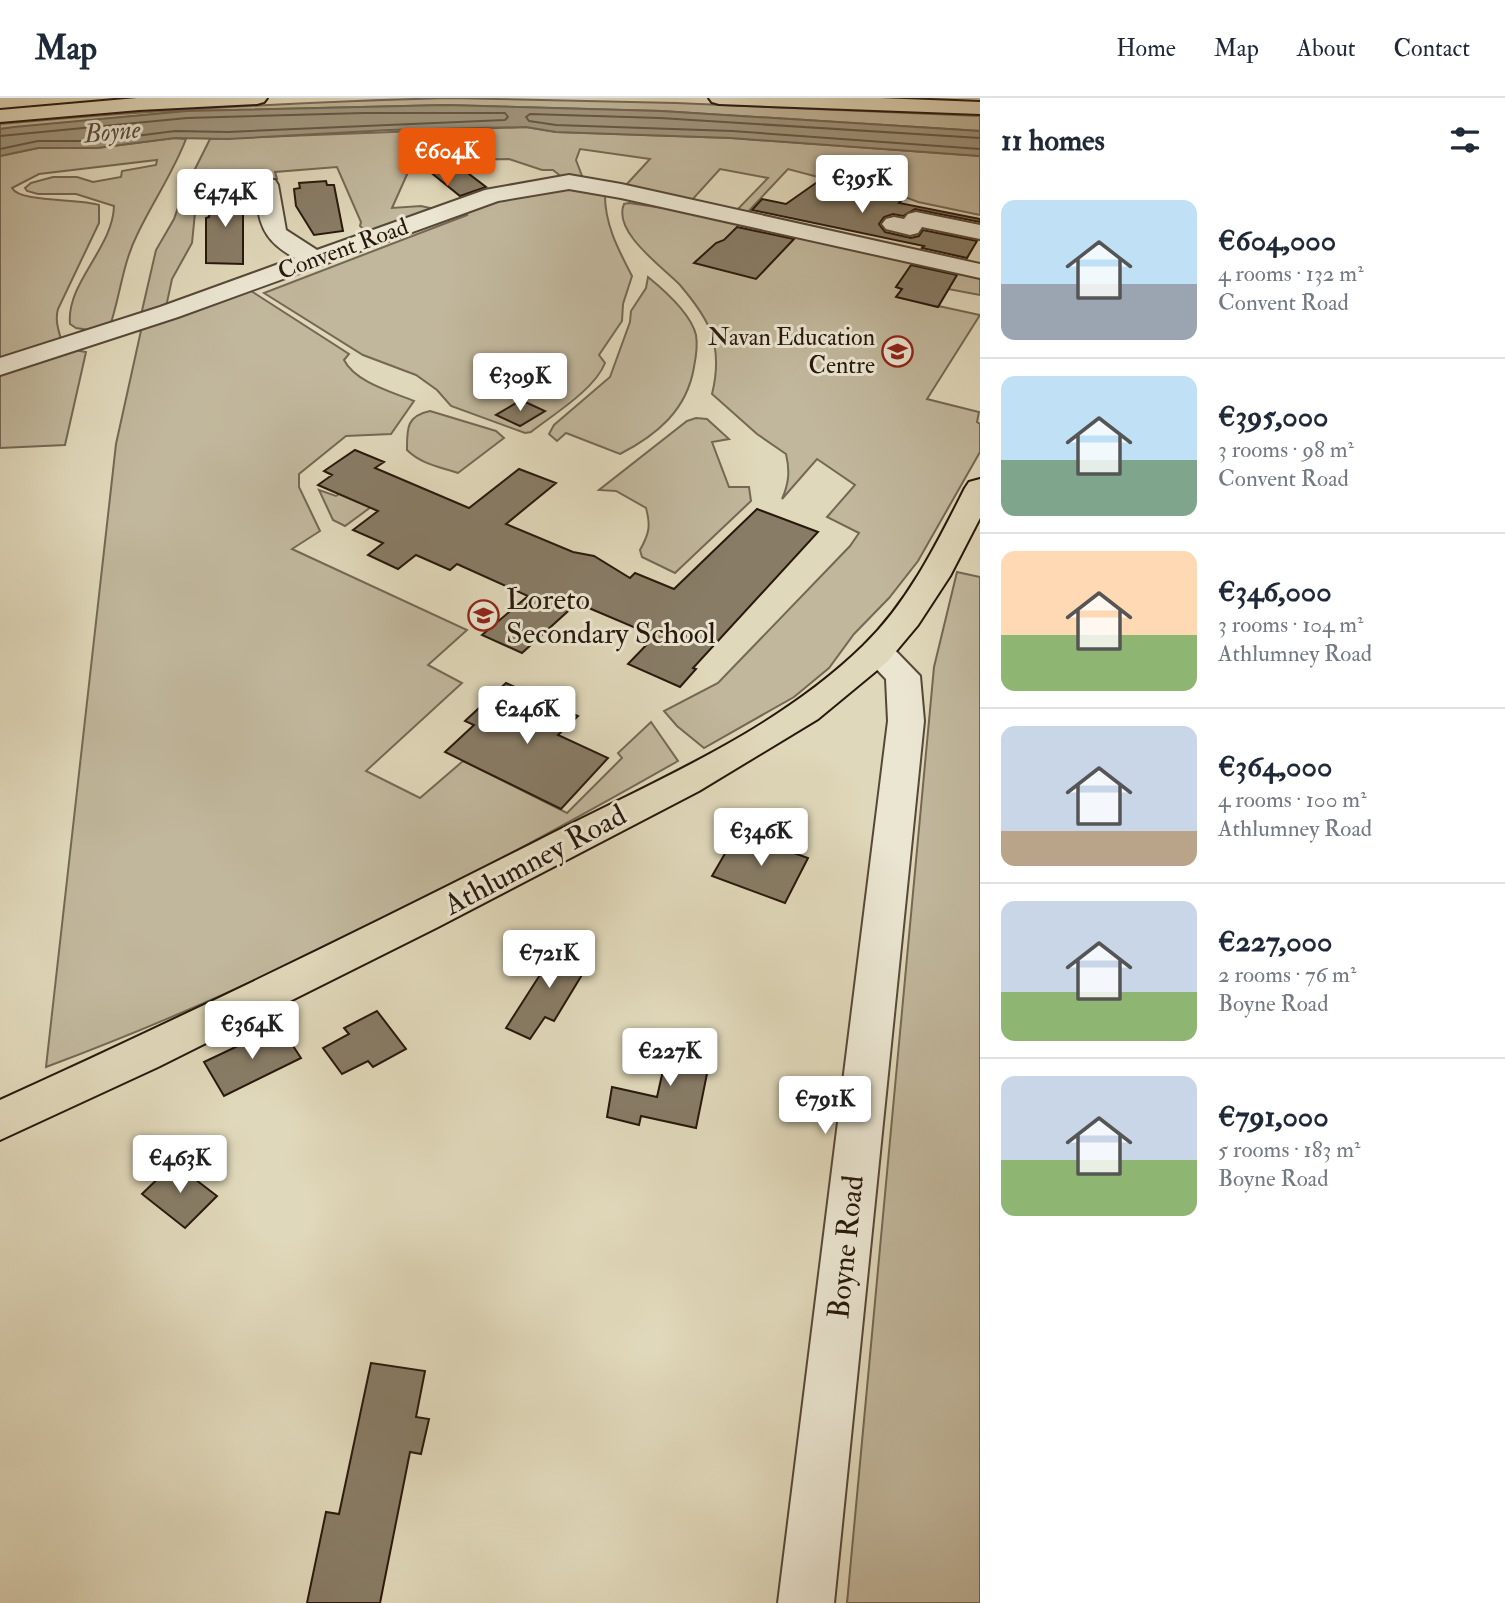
<!DOCTYPE html>
<meta charset="utf-8">
<style>
:root{--surface:#fff;--page:#f6f6f7;--text:#1f2937;--muted:#747a83;--line:#e0e1e3;--accent:#ea580c}
body{margin:0;font-family:"IM FELL Double Pica",serif;background:var(--page);color:var(--text);height:100vh;display:flex;flex-direction:column;font-size:26px;white-space:nowrap}
*{box-sizing:border-box;margin:0}
p{font-size:23px;color:var(--muted)}
.icon{flex:none;width:38px;height:38px;fill:none;stroke:currentColor;stroke-width:2;stroke-linecap:round;stroke-linejoin:round}
.map{position:relative;flex:1;overflow:hidden}
.drawer{display:flex;flex-direction:column;background:var(--surface);width:525px}
.drawer>*{flex:none}
.price{position:absolute;translate:-50% -60px;padding:0 16px;border-radius:7px;background:#fff;color:#222;font-size:23px;line-height:46px;filter:drop-shadow(0 2px 4px #0008)}
.price::after{content:'';position:absolute;left:50%;top:42px;width:21px;height:16px;margin-left:-10px;background:inherit;clip-path:polygon(0 0,100% 0,50% 100%)}
.price.active{background:var(--accent);color:#fff}
ul{padding:0;list-style:none}
li{display:flex;align-items:center;gap:21px;height:175px;padding:0 21px}
li+li{border-top:2px solid var(--line)}
li span{display:grid;place-items:center;flex:none;width:196px;height:140px;border-radius:14px;color:#555}
li>.icon{margin-inline-start:auto}
span .icon{width:84px;height:84px;fill:#fffc;stroke-width:1}
li b{font-size:30px}
h2{display:flex;justify-content:space-between;align-items:center;height:84px;padding:0 21px;font-size:30px}
header{display:flex;align-items:center;gap:42px;box-sizing:border-box;height:98px;padding:0 35px;background:var(--surface);border-bottom:2px solid var(--line)}
header strong{font-size:33px}
nav{display:flex;gap:38px;margin-inline-start:auto;font-size:24px}
main{display:flex;flex:1;min-height:0}
.map>svg:first-child{display:block}
</style>
<header>
<strong>Map</strong>
<nav><a>Home</a><a>Map</a><a>About</a><a>Contact</a></nav>
</header>
<main>
<div class="map">
<svg width="980" height="1505" viewBox="0 0 980 1505">
<rect width="100%" height="100%" fill="#e0d8ba"/>
<filter id="stains"><feTurbulence type="fractalNoise" baseFrequency=".00286" numOctaves="4"/><feColorMatrix values="0 0 0 0 .2 0 0 0 0 .09 0 0 0 0 .02 0 0 0 .5 -.17"/></filter>
<radialGradient id="worn" r=".72"><stop offset=".6" stop-color="#630" stop-opacity="0"/><stop offset="1" stop-color="#630" stop-opacity=".3"/></radialGradient>
<g fill="#c1b79c" stroke="#746854" stroke-width="2">
<path d="M449,0L676,5L980,18V33L661,13L446,7L187,13L0,31V26C149,12 300,4 449,0Z"/>
<polygon points="526,29 556,34 731,40 980,58 980,117 918,104 892,94 875,94 788,71 744,118 734,115 768,80 720,71 692,102 626,87 650,61 580,51 576,62 582,78 563,80 553,72 542,72 509,61 413,63 392,110 421,108 439,112 371,137 360,128 361,124 337,69 275,74 277,81 250,84 247,73 193,75 210,41"/>
<path d="M174,40L186,41C173,75 152,105 137,137C122,167 120,200 109,231L89,232L76,230L70,226C66,185 113,150 114,108L76,96H38L27,93L25,90L31,85L53,79H77L93,84L121,79L122,73L156,67L157,62L39,76L12,90C20,105 79,100 99,107V125L58,211C55,221 58,231 61,241L0,264V58L38,50H97Z"/>
<polygon points="208,85 195,115 192,145 172,181 166,209 141,217 156,152 174,121 186,86"/>
<path d="M571,89L605,94C604,125 618,151 632,178L623,206L622,223L599,257L605,265C595,291 554,316 531,334L525,335L451,308L437,292L416,277L363,257L264,195L467,117L464,114L496,103Z"/>
<path d="M629,105L670,111L980,179V197L901,182L896,189L902,191L897,199L980,217L927,301L979,314L977,324L980,326V354L918,463L889,500L854,536L829,570L794,599L704,650L677,628L664,613L718,585L850,448L859,435L827,419L855,387L817,361L782,401C789,385 790,373 786,356L757,336L712,296C717,276 718,252 710,232C704,216 691,200 680,187C664,170 612,134 624,106Z"/>
<path d="M648,179C664,192 691,216 696,237C698,248 696,259 694,269C687,312 657,337 620,356L566,335L557,343L549,336L554,327L610,279L630,224L631,213L646,190Z"/>
<path d="M248,191L349,256L344,262C355,284 392,294 414,303L391,336L346,338L299,376V389L320,433L292,451L467,532L428,567L462,585L366,673L420,700L463,663L567,715L622,660L618,655L651,624L678,663C474,779 266,887 46,969L116,346L142,228Z"/>
<polygon points="74,252 86,254 65,347 0,350 0,275"/>
<path d="M430,313L496,333L504,340L458,375C440,369 421,366 407,352C407,331 406,318 430,313Z"/>
<path d="M696,320L707,321L729,341L712,344L729,389H749L751,403L675,475L642,459L640,452C649,436 651,428 646,410L616,393L599,392L687,323Z"/>
<polygon points="354,386 386,398 345,428 333,422 319,392 336,398"/>
<polygon points="957,474 980,479 980,1505 847,1505 934,569"/>
</g>
<polygon fill="#a1977f" stroke="#716451" stroke-width="2" points="446,7 661,13 980,33 980,58 731,40 556,34 526,29 389,32 228,41 175,40 97,50 38,50 0,58 0,31 14,29 187,13"/>
<g fill="none" stroke-linecap="round" stroke-linejoin="round">
<g stroke="#645846" stroke-width="2">
<polyline points="0,38 187,20 364,15 505,15 508,19 505,22 228,34 175,33 97,43 38,43 0,51"/>
<polyline points="980,40 660,20 530,16 526,19 529,23 556,27 732,33 980,51"/>
</g>
</g>
<g fill="#887c66" stroke="#28180c" stroke-width="2">
<polygon points="456,66 486,89 460,98 429,73"/>
<polygon points="823,80 901,103 899,105 980,121 980,124 915,111 903,118 893,116 884,119 879,126 885,134 911,140 919,138 923,132 977,143 967,160 922,150 924,148 752,112 762,101 786,106"/>
<polygon points="326,83 327,87 334,87 343,133 314,137 296,108 294,91 300,90 299,85"/>
<polygon points="237,92 236,97 243,97 243,166 206,165 206,120 209,119 213,93"/>
<polygon points="737,129 794,141 756,181 694,165 716,145 724,142"/>
<polygon points="911,167 957,177 938,209 896,199 902,191 896,189"/>
<polygon points="521,302 545,313 520,328 496,317"/>
<polygon points="355,352 384,364 375,370 469,410 519,371 556,385 506,426 573,454 594,458 630,480 635,475 674,491 757,411 818,434 693,570 696,571 680,589 628,566 655,538 577,505 522,555 482,537 528,498 457,466 450,472 416,457 398,471 368,457 383,445 353,432 378,413 318,387 332,377 324,373"/>
<polygon points="506,585 578,618 558,637 608,660 561,711 445,654 474,627 465,623"/>
<polygon points="746,738 808,760 785,805 712,778 734,740 743,744"/>
<polygon points="550,845 591,862 554,923 545,919 530,941 506,930 545,869 537,865"/>
<polygon points="377,913 406,951 373,969 368,963 342,976 323,950 349,936 344,930"/>
<polygon points="280,928 301,960 224,998 204,964"/>
<polygon points="671,937 713,946 696,1030 641,1018 639,1027 607,1019 612,989 657,999"/>
<polygon points="174,1065 217,1098 185,1130 142,1096"/>
<polygon points="371,1265 425,1273 416,1319 429,1321 421,1356 410,1354 380,1505 307,1505 326,1414 339,1416"/>
</g>
<g fill="none" stroke-linecap="round" stroke-linejoin="round">
<defs>
<g id="minor">
<path d="M569,77L621,86L980,166V180L621,100L569,91L498,103L178,219L0,277V260L160,209L295,160C270,146 260,133 257,104C256,96 254,89 259,82H275L278,87L286,132L317,152L485,92Z"/>
<polygon points="916,114 980,127 980,141 922,129 918,135 910,137 886,131 882,126 886,121 894,119 904,121 908,116"/>
<polygon points="877,543 889,546 920,578 924,623 834,1505 778,1505 888,623 886,581 860,554 865,546"/>
</g>
<g id="major">
<polygon points="137,0 267,0 264,4 257,6 139,12 0,24 0,12"/>
<polygon points="709,0 880,0 980,4 980,16 719,6 712,4"/>
<path d="M980,381V420L950,478L918,527L887,564L818,621L699,693L438,829L158,969L0,1042V1002C185,918 368,829 549,737C657,682 776,633 864,547C909,503 937,445 965,390L969,384Z"/>
</g>
</defs>
<use href="#minor" stroke="#564838" stroke-width="4"/>
<use href="#major" stroke="#28180c" stroke-width="4"/>
<use href="#minor" fill="#ebe6d2" fill-rule="evenodd"/>
<use href="#major" fill="#e0d8ba" fill-rule="evenodd"/>
</g>
<defs>
<symbol id="university-ring" viewBox="-11 -11 22 22"><circle r="9.5" fill="#ebe6d2" stroke="#8f2418" stroke-width="1.5"/><path d="M0-5L7-2L0 1L-7-2ZM-4 1L0 2.5L4 1V4Q0 6-4 4Z" fill="#8f2418"/></symbol>
<symbol id="school-ring" viewBox="-11 -11 22 22"><circle r="9.5" fill="#ebe6d2" stroke="#8f2418" stroke-width="1.5"/><path d="M0-5L7-2L0 1L-7-2ZM-4 1L0 2.5L4 1V4Q0 6-4 4Z" fill="#8f2418"/></symbol>
</defs>
<g fill-rule="evenodd">
<use href="#university-ring" x="880" y="236" width="35" height="35"/>
<use href="#school-ring" x="466" y="500" width="35" height="35"/>
</g>
<g text-anchor="middle" dominant-baseline="central" stroke-width="6" stroke-linejoin="round" paint-order="stroke">
<g font-size="24" fill="#28180c" stroke="#ebe6d2">
<text transform="translate(343 151) rotate(-20)">Convent Road</text>
</g>
<g font-size="24" fill="#28180c" stroke="#ebe6d2" text-anchor="end">
<text x="875" y="239">Navan Education<tspan x="875" dy="28">Centre</tspan></text>
</g>
<g font-size="26" font-style="italic" fill="#584b3a" stroke="#ebe6d2">
<text transform="translate(112 34) rotate(-5)">Boyne</text>
</g>
<g font-size="30" fill="#28180c" stroke="#ebe6d2" text-anchor="start">
<text x="506" y="501">Loreto<tspan x="506" dy="34">Secondary School</tspan></text>
</g>
<g font-size="30" fill="#28180c" stroke="#ebe6d2">
<text transform="translate(535 762) rotate(-28)">Athlumney Road</text>
<text transform="translate(846 1149) rotate(-84)">Boyne Road</text>
</g>
</g>
<rect width="100%" height="100%" filter="url(#stains)"/>
<rect width="100%" height="100%" fill="url(#worn)"/>
</svg>
<b class="price active" style="left:447px;top:90px">€604K</b>
<b class="price" style="left:862px;top:117px">€395K</b>
<b class="price" style="left:225px;top:131px">€474K</b>
<b class="price" style="left:520px;top:315px">€309K</b>
<b class="price" style="left:527px;top:648px">€246K</b>
<b class="price" style="left:761px;top:770px">€346K</b>
<b class="price" style="left:549px;top:892px">€721K</b>
<b class="price" style="left:252px;top:963px">€364K</b>
<b class="price" style="left:670px;top:990px">€227K</b>
<b class="price" style="left:825px;top:1038px">€791K</b>
<b class="price" style="left:180px;top:1097px">€463K</b>
</div>
<section class="drawer">
<h2>11 homes<svg class="icon" aria-label="filters" viewBox="0 0 24 24"><path d="M4 7h16M4 17h16"/><circle cx="9" cy="7" r="2"/><circle cx="15" cy="17" r="2"/></svg></h2>
<ul>
<li><span style="background:linear-gradient(#bfe0f5 60%,#9aa5b1 0)"><svg class="icon" aria-label="home" viewBox="0 0 24 24"><path d="M3 11l9-7 9 7M6 9v11h12V9"/></svg></span><div><b>€604,000</b><p>4 rooms · 132 m²</p><p>Convent Road</p></div></li>
<li><span style="background:linear-gradient(#bfe0f5 60%,#7fa58c 0)"><svg class="icon" aria-label="home" viewBox="0 0 24 24"><path d="M3 11l9-7 9 7M6 9v11h12V9"/></svg></span><div><b>€395,000</b><p>3 rooms · 98 m²</p><p>Convent Road</p></div></li>
<li><span style="background:linear-gradient(#ffd9b3 60%,#8fb573 0)"><svg class="icon" aria-label="home" viewBox="0 0 24 24"><path d="M3 11l9-7 9 7M6 9v11h12V9"/></svg></span><div><b>€346,000</b><p>3 rooms · 104 m²</p><p>Athlumney Road</p></div></li>
<li><span style="background:linear-gradient(#c9d6e8 75%,#b9a48a 0)"><svg class="icon" aria-label="home" viewBox="0 0 24 24"><path d="M3 11l9-7 9 7M6 9v11h12V9"/></svg></span><div><b>€364,000</b><p>4 rooms · 100 m²</p><p>Athlumney Road</p></div></li>
<li><span style="background:linear-gradient(#c9d6e8 65%,#8fb573 0)"><svg class="icon" aria-label="home" viewBox="0 0 24 24"><path d="M3 11l9-7 9 7M6 9v11h12V9"/></svg></span><div><b>€227,000</b><p>2 rooms · 76 m²</p><p>Boyne Road</p></div></li>
<li><span style="background:linear-gradient(#c9d6e8 60%,#8fb573 0)"><svg class="icon" aria-label="home" viewBox="0 0 24 24"><path d="M3 11l9-7 9 7M6 9v11h12V9"/></svg></span><div><b>€791,000</b><p>5 rooms · 183 m²</p><p>Boyne Road</p></div></li>
</ul>
</section>
</main>
